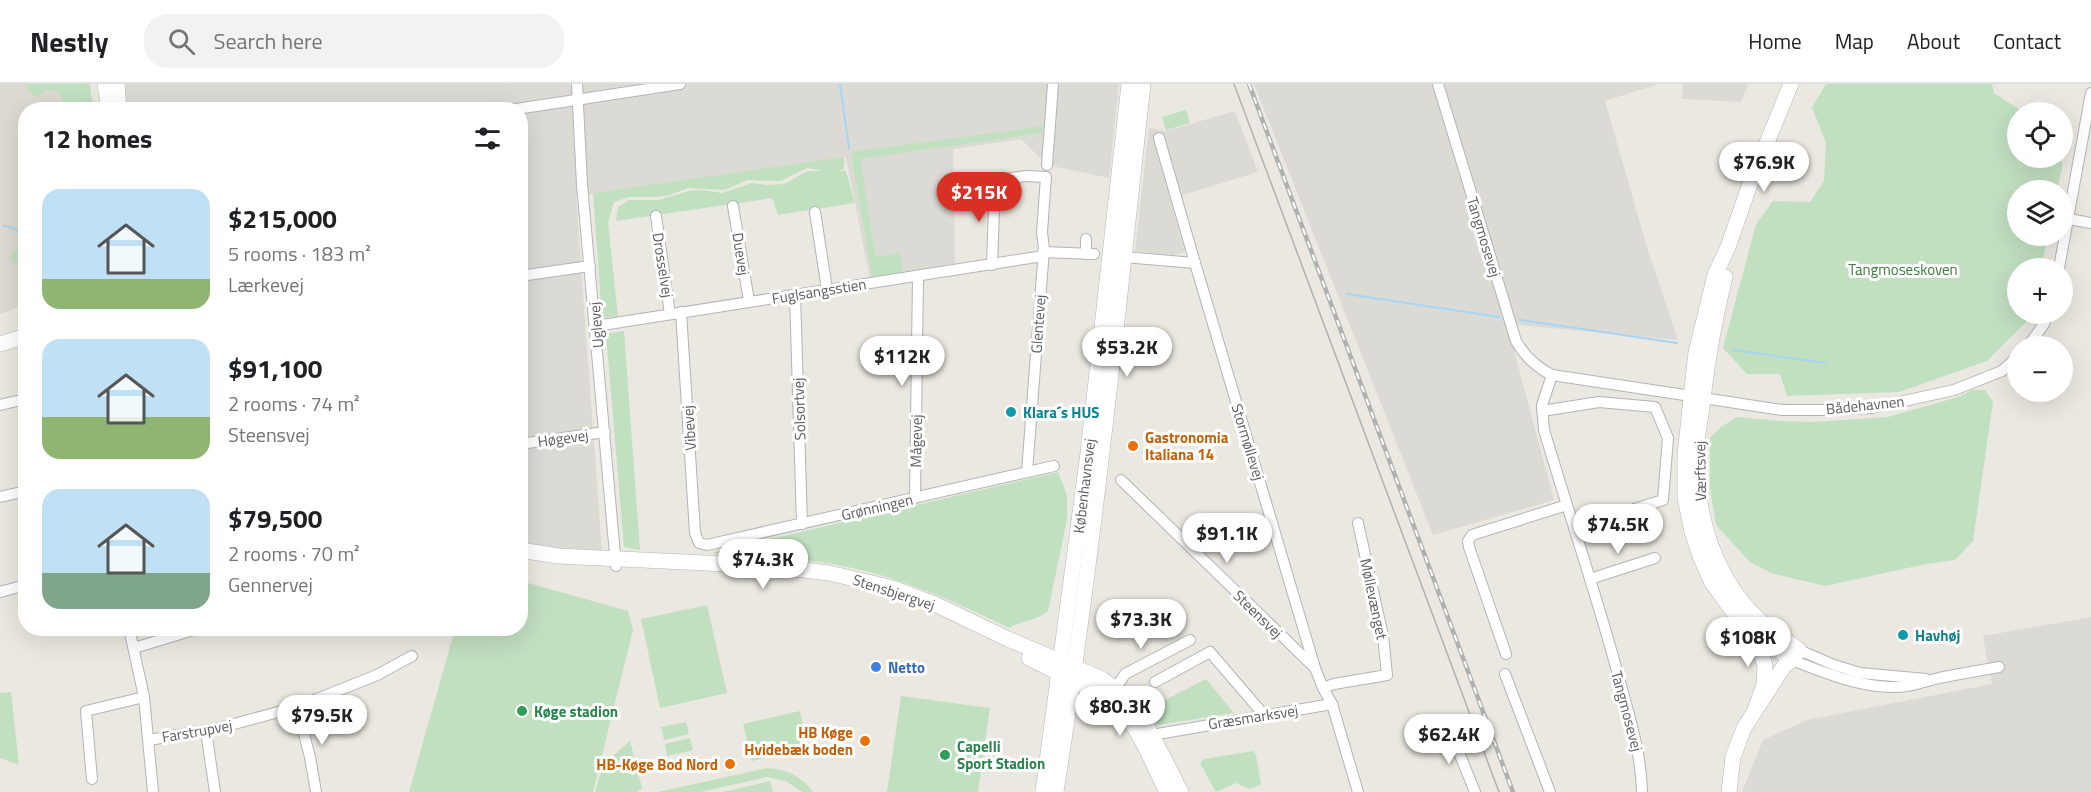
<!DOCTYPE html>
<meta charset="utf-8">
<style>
:root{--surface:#fff;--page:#f2f2f2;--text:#202124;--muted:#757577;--line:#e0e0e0;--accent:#d93025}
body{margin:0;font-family:"Titillium Web",sans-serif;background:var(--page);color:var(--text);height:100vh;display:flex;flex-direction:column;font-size:22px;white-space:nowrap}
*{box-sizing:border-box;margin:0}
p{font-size:20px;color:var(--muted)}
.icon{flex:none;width:33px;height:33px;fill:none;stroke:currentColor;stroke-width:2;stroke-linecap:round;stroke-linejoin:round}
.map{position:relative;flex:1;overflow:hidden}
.details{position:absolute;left:18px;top:18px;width:510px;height:534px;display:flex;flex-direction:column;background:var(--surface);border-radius:24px;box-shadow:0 6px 24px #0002}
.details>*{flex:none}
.buttons{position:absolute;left:2007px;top:18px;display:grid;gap:12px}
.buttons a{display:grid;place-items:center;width:66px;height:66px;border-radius:50%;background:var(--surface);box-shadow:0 6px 24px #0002;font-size:30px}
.price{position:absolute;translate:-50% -51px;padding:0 14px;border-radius:21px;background:#fff;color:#222;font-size:20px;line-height:39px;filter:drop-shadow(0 2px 3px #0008)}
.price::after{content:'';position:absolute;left:50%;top:36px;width:18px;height:14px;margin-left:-9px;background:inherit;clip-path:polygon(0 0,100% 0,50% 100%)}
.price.selected{background:var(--accent);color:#fff}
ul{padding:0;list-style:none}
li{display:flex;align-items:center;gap:18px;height:150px;padding:0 24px}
li span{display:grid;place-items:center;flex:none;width:168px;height:120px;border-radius:18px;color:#555}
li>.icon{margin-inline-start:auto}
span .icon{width:72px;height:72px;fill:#fffc;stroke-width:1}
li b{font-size:26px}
h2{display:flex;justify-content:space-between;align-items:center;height:72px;padding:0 24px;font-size:26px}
header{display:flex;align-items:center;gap:36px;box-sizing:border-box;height:84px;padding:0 30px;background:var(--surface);border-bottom:2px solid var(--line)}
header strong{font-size:28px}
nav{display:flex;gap:33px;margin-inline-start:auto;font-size:21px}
.search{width:420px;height:54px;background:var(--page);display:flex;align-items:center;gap:15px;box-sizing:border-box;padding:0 21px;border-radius:24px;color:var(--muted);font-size:22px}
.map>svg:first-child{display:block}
</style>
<header>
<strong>Nestly</strong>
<div class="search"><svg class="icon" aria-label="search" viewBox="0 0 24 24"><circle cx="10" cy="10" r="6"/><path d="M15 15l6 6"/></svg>Search here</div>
<nav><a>Home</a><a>Map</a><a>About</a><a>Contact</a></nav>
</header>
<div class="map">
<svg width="2091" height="708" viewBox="0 0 2091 708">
<rect width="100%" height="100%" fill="#ebe8e1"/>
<g fill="#dcdad5">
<polygon points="125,0 1119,0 1109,94 1047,81 1021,55 953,65 955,183 870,195 846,73 576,112 602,469 559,466 521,460 520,26 126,25"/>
<polygon points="1254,0 1658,0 1605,17 1648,167 1678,256 1507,240 1554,416 1433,451"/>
<polygon points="1683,0 1748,0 1741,18 1682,15"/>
<polygon points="1235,27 1258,88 1170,115 1185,168 1173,171 1135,167 1149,44 1166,47"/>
<polygon points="2091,533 2091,708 1742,708 1763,656 1807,636 1992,600 1983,552"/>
</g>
<polygon fill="#dddad2" points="0,0 23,0 35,13 46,6 56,6 63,15 63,25 26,26 25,221 0,230"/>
<g fill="#c1e0c0">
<polygon points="23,0 90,0 93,25 63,25 63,15 56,6 46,6 35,13"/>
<polygon points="1826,0 1992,0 1994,9 2023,28 2018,28 2018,74 2059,74 2063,80 2057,106 2018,106 2018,152 2048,152 2041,184 2018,184 2018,230 2031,230 2031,233 1987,277 1899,308 1787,312 1780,290 1747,290 1723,264 1756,140 1773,117 1810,118 1824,97 1826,59 1812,23"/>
<polygon points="1186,26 1190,39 1166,46 1162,33"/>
<polygon points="1043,42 1042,49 860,75 876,173 900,169 903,189 872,193 851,68"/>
<polygon points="844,73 844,85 838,87 846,87 855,119 778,131 772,114 616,137 618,123 629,116 658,116 689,107 702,106 722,109 752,99 767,101 784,100 808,87 824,87 807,84 781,97 747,96 725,106 688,104 670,111 656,113 629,113 614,118 608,139 618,232 602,234 593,109"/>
<polygon points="21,157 26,160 25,177 22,183 9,175"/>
<polygon points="624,247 640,466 624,463 606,250"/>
<polygon points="1972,306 1985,306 1993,318 1973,457 1955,476 1926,480 1825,502 1771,489 1750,478 1716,441 1710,404 1710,354 1721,343 1737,333 1779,337 1813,338 1888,333 1958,313"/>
<path d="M1058,388L1067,411V436L1048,527C1036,538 1023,535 1010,544C969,525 929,506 887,493C829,475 770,472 711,469Z"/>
<polygon points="521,497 628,527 633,546 593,708 409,708 455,545 520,544"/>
<polygon points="707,521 727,609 660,624 641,535"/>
<polygon points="1206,595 1234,629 1158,641 1154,638 1146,626"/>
<polygon points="11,608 19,681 0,674 0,609"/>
<polygon points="901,612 990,624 978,708 887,708"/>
<polygon points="800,627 808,664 752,677 743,640"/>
<polygon points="686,638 689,650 664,656 661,643"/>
<polygon points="690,654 693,666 667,672 665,660"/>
<polygon points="630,657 642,704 637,708 595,708 603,681"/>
<polygon points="1253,667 1256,671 1261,700 1250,705 1236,699 1216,708 1200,679 1204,675"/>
<path d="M767,684C786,685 802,692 813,708H802L786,697L767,693L700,708H658Z"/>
<polygon points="770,697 773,708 723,708"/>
</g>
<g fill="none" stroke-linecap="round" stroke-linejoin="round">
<g stroke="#a7d5f4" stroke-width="2">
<polyline points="840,0 849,64"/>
<path d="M3,142C12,142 17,148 26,149"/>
<polyline points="1347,210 1499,233"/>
<polyline points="1520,236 1677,259"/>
<polyline points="1733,266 1826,279"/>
</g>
<defs>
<g id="street">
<polyline points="577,0 582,101 616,482"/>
<path d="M1438,0L1516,257C1525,273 1536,283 1552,291L1691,312"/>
<polyline points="510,26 680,0"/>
<polyline points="1159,54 1195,179"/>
<polyline points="1047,81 1053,0"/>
<polyline points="956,102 1026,92 1046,93 1042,148 1044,165 1027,388"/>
<polyline points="733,122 749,217"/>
<polyline points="815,128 827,205"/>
<polyline points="656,132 670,230"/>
<polyline points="2069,135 2091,139"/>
<polyline points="1043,168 1094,170"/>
<polyline points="1086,170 1086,155"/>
<polyline points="1124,173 1195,179 1315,584 1323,604 1332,620 1358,708"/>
<polyline points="992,181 995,97"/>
<polyline points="2059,184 2091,9"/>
<polyline points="520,192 590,182"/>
<polyline points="795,210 802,440"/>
<polyline points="681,228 695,449 699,459 707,461 1054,382"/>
<polyline points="596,242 1043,172"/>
<polyline points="2028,262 2044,240 2048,230"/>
<path d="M1552,291L1542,321L1544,346C1568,427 1595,506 1617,587C1628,628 1641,666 1642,708"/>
<polyline points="1703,314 1782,326 1831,326 1872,324 1954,306 2002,287 2018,272"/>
<polyline points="0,321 26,315"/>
<polyline points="1542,327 1599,318 1655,323 1668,354 1663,416 1574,444"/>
<polyline points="520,360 605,348"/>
<polyline points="1121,396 1315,584"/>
<polyline points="0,413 26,407"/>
<polyline points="915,414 918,192"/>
<polyline points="1590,495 1655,474"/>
<polyline points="0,508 26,501"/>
<polyline points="129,544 144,613 153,708"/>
<polyline points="134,564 200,544"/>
<polyline points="1799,566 1834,581 1860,589 1926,595"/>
<polyline points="1506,570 1469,463 1468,457 1472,451 1567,421"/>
<path d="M1792,576C1823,588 1856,602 1890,603C1906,604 1920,599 1935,595C1956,590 1978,587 1999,583"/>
<polyline points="1505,590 1550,708"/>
<polyline points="1155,598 1210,568 1264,631"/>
<polyline points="1116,604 1125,590 1190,556"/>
<polyline points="1323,604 1334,600 1387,591 1383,552 1358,439"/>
<polyline points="297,623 310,673 316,708"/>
<polyline points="1449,644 1475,708"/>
<polyline points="206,647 215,708"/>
<polyline points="1146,652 1332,620"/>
<polyline points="149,656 219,644 297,623 377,591 412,572"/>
<polyline points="92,695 86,627 144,613"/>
</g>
<g id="secondary">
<polyline points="105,0 109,26"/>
<polyline points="117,0 119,26"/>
<path d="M1725,193C1715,233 1708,273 1703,314C1701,334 1696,354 1696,374C1697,435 1716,501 1766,542C1776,550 1788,558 1799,566L1792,576L1784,582L1744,644L1733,673L1729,708"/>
<polyline points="0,260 26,252"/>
<path d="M520,466L558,472L771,482L829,489L893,504L937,521L1008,555L1102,595C1142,620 1159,667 1181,708"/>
<polyline points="1753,547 1792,576"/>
<path d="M1029,574L1109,614C1137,636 1151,677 1167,708"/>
<polyline points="1755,626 1764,601 1765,581 1759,563 1746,542 1728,521 1711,497 1700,472 1692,448 1685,414 1685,371 1696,268 1715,191 1728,163 1750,100 1791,0"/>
<polyline points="1043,708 1088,369 1129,0"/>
<path d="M1056,708C1093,473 1117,236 1143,0"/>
</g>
</defs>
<use href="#street" stroke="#b2b4b7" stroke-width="12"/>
<use href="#secondary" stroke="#b3b6ba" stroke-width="16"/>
<use href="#street" stroke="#fff" stroke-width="10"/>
<use href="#secondary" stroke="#fff" stroke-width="15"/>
<polyline stroke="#afb0b0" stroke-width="1.5" points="1234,0 1499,708"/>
<defs>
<polyline id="rail" points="1249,0 1513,708"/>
</defs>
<use href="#rail" stroke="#afb0b0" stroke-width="4.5"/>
<use href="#rail" stroke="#fff" stroke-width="2" stroke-dasharray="7" stroke-linecap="butt"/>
</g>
<g fill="#0f9aa8" stroke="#fff" stroke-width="2">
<circle cx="1011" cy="328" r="6"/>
<circle cx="1903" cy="551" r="6"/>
</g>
<g fill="#e8710a" stroke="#fff" stroke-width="2">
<circle cx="1133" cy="362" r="6"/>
<circle cx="865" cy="657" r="6"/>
<circle cx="730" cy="680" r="6"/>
</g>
<circle fill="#3f7fe0" stroke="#fff" stroke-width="2" cx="876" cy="583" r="6"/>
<g fill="#2e9e5b" stroke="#fff" stroke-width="2">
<circle cx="522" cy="627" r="6"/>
<circle cx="945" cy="671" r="6"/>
</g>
<g text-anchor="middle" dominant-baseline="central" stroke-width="6" stroke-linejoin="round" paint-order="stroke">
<g font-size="15" fill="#5a5d60" stroke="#fff">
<text transform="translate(1484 153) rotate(73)">Tangmosevej</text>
<text transform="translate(741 170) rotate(81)">Duevej</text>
<text transform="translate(663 181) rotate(81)">Drosselvej</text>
<text transform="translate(819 207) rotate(-9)">Fuglsangsstien</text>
<text transform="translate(1038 240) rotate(-86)">Glentevej</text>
<text transform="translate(596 241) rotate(-95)">Uglevej</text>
<text transform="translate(1865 321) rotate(-6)">Bådehavnen</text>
<text transform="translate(799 325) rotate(-92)">Solsortvej</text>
<text transform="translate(689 344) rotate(-94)">Vibevej</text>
<text transform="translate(563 354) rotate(-8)">Høgevej</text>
<text transform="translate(916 357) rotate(-89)">Mågevej</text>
<text transform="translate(1248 358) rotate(73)">Stormøllevej</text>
<text transform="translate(1700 387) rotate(-91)">Værftsvej</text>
<text transform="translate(1084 402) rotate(-83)">Københavnsvej</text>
<text transform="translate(877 423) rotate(-13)">Grønningen</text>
<text transform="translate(894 508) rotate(18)">Stensbjergvej</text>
<text transform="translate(1374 515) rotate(78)">Møllevænget</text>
<text transform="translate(1258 530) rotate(44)">Steensvej</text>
<text transform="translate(1627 627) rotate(75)">Tangmosevej</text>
<text transform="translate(1253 633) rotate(-9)">Græsmarksvej</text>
<text transform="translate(197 647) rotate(-10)">Farstrupvej</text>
</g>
<g font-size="15" fill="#3d7c3e" stroke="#fff">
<text x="1903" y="185">Tangmoseskoven</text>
</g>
<g font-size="15" font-weight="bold" fill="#0d838f" stroke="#fff" text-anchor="start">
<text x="1023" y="328">Klara´s HUS</text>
<text x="1915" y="551">Havhøj</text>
</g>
<g font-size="15" font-weight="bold" fill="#c56008" stroke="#fff" text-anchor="end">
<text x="1145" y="353" text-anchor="start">Gastronomia<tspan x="1145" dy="17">Italiana 14</tspan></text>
<text x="853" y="648">HB Køge<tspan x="853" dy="17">Hvidebæk boden</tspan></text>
<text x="718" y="680">HB-Køge Bod Nord</text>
</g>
<g font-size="15" font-weight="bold" fill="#366cbe" stroke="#fff" text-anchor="start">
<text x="888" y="583">Netto</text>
</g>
<g font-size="15" font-weight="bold" fill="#27864d" stroke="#fff" text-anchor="start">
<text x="534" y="627">Køge stadion</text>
<text x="957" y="662">Capelli<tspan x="957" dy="17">Sport Stadion</tspan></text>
</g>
</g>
</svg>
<div class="buttons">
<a><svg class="icon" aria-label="locate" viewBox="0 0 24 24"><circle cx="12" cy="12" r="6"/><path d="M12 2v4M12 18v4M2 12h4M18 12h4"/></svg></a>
<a><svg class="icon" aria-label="layers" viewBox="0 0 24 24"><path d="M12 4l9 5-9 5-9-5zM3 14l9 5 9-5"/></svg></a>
<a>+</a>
<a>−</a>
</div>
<b class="price" style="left:1764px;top:109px">$76.9K</b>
<b class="price selected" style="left:979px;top:139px">$215K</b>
<b class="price" style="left:1127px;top:294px">$53.2K</b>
<b class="price" style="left:902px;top:303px">$112K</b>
<b class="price" style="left:1618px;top:471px">$74.5K</b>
<b class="price" style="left:1227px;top:480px">$91.1K</b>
<b class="price" style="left:763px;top:506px">$74.3K</b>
<b class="price" style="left:1141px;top:566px">$73.3K</b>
<b class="price" style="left:1748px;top:584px">$108K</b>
<b class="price" style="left:1120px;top:653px">$80.3K</b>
<b class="price" style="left:322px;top:662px">$79.5K</b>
<b class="price" style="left:1449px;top:681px">$62.4K</b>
<section class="details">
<h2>12 homes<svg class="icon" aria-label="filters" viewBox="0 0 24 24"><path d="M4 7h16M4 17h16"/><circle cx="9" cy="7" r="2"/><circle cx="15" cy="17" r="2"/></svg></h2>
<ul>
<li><span style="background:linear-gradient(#bfe0f5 75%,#8fb573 0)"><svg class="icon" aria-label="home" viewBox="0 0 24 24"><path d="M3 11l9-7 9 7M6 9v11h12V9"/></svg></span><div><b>$215,000</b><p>5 rooms · 183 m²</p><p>Lærkevej</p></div></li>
<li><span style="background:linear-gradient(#bfe0f5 65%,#8fb573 0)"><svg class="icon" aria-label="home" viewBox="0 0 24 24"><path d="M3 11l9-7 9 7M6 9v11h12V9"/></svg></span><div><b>$91,100</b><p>2 rooms · 74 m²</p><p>Steensvej</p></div></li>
<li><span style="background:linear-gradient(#bfe0f5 70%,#7fa58c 0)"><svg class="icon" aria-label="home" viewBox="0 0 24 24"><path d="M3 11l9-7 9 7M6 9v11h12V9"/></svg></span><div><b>$79,500</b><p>2 rooms · 70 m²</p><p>Gennervej</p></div></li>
</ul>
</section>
</div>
